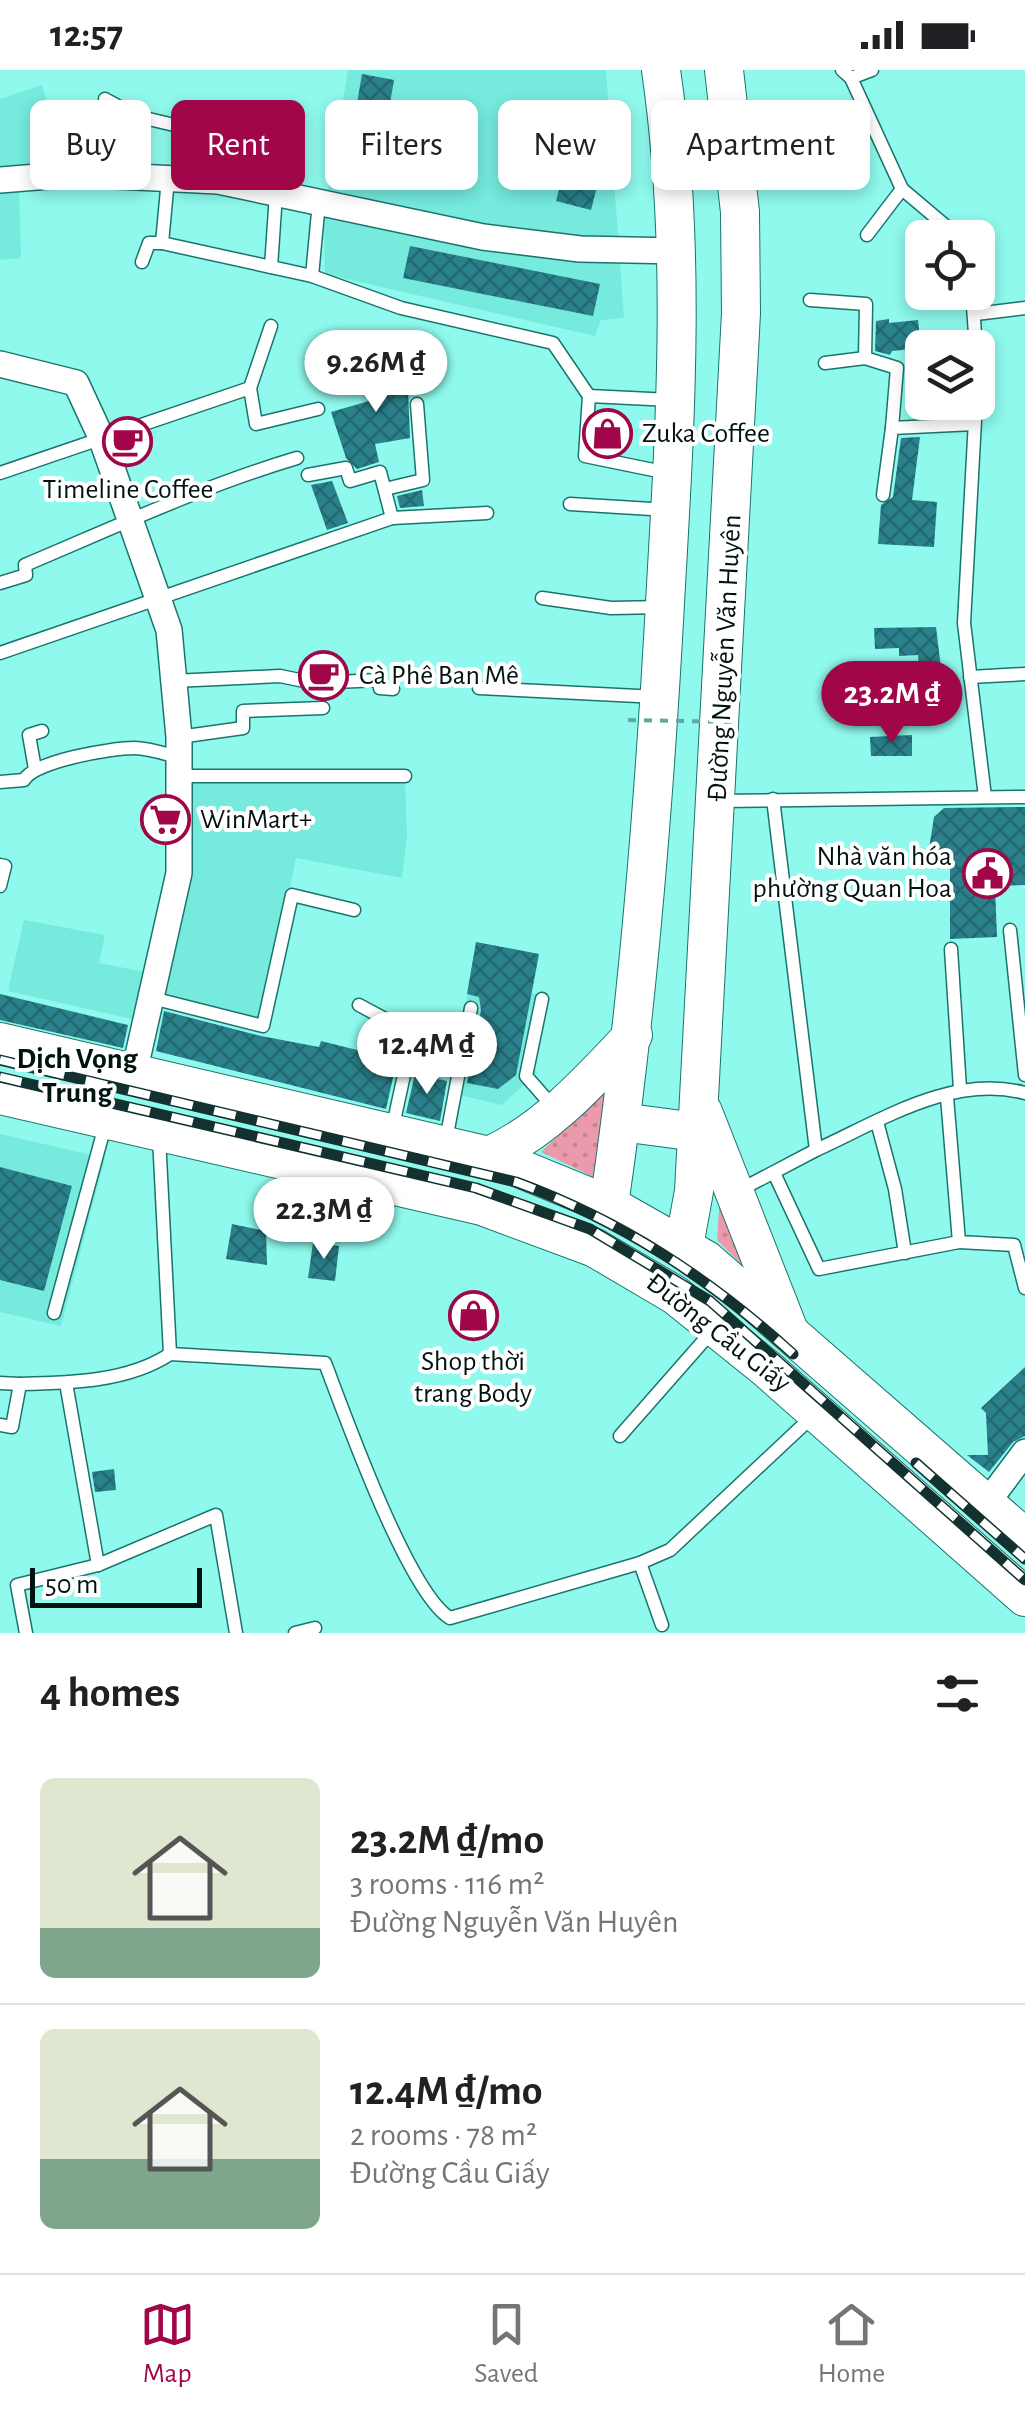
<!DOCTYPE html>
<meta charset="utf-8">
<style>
:root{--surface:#fff;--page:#f2f2f2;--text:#202124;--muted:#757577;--line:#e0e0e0;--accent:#a00648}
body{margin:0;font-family:"Alegreya Sans",sans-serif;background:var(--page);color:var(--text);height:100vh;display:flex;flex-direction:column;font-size:38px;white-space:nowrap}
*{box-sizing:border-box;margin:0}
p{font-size:32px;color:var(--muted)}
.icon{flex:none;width:55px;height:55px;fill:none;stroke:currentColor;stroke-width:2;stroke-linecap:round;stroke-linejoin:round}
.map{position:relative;height:1563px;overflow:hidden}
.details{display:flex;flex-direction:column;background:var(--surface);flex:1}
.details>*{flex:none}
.guide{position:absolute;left:30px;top:30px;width:965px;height:90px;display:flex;gap:20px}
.fabs{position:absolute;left:905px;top:150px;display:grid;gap:20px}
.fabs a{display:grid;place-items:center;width:90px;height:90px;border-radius:15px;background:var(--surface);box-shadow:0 5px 15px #0003;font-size:50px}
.scale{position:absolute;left:30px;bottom:25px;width:172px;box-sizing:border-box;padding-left:10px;border:5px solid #001311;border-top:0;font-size:28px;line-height:35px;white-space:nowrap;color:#001311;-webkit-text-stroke:8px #fff;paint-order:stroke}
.price{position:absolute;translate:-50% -85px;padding:0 22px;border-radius:35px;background:#fff;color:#222;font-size:32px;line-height:65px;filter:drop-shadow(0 2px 5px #0008)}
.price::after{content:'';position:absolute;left:50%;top:60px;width:30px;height:22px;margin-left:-15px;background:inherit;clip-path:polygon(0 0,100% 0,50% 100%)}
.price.selected{background:var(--accent);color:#fff}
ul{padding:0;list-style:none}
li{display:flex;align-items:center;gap:30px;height:250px;padding:0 40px}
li+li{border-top:2px solid var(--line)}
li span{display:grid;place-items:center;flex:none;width:280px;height:200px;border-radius:15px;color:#555}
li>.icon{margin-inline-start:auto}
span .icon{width:120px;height:120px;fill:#fffc;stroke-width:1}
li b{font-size:42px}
h2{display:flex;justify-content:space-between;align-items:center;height:120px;padding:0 40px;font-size:42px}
.tag{padding:0 35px;border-radius:15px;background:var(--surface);box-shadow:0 5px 15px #0003;font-size:35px;line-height:90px}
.tag.selected{background:var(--accent);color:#fff}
.status{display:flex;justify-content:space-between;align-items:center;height:70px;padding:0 50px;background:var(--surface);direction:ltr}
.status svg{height:28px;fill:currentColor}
.tabs{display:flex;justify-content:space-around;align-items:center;height:140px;border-top:2px solid var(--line);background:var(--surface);font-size:28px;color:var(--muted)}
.tabs a{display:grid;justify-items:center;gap:5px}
.tabs .selected{color:var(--accent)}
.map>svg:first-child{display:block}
</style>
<div class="status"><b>12:57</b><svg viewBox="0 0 49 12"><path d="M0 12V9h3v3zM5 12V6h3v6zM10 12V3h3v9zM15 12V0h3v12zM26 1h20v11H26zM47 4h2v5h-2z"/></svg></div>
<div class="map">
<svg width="1025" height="1563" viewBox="0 0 1025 1563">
<defs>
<pattern id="grass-dots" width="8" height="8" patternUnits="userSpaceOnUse" patternTransform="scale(2.5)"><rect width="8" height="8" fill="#ea9aab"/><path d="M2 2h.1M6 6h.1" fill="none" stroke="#c78492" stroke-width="1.8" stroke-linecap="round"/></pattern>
<pattern id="building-cross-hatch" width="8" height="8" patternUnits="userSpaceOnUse" patternTransform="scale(2.5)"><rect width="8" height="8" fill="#2a818b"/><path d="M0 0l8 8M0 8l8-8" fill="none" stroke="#226870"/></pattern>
</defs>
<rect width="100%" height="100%" fill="#8ef9ec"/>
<g fill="#75eadd">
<polygon points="348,0 606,0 624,248 601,250 595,266 325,204 324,144"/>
<polygon points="42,15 54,58 75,53 80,65 78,94 0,102 0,29"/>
<polygon points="19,118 21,188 0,190 0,120"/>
<polygon points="405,710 407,766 402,808 296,788 262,955 156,928 184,711"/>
<polygon points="24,850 105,865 99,893 150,903 141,951 8,921"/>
<polygon points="476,872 539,884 532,923 545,926 531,1000 538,1002 502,1035 451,1023"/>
<polygon points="0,1064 105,1088 61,1256 0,1242"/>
</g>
<g fill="url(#grass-dots)">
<polygon points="605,1019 594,1107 541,1082"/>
<polygon points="720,1125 755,1208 717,1170"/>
</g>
<g fill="url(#building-cross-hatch)">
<polygon points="362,4 394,10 376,114 344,109"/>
<polygon points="572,68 607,77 591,140 556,131"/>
<polygon points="410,176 600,214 593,246 403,208"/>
<polygon points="889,249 889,253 918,250 921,278 892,281 890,285 875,281 876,251"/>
<polygon points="407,293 410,368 375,374 379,392 357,399 346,388 331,342 369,331 361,296"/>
<polygon points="920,367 912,430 937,432 934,477 878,474 881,435 893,427 901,368"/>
<polygon points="332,411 348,453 327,460 311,415"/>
<polygon points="422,420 424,436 400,438 397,426"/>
<polygon points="936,557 943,614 920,616 918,585 899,586 899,578 875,579 874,558"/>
<polygon points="912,665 912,686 871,686 870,667"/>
<polygon points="1025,737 1025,815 995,816 997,867 950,869 950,791 932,788 929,779 934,747 944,738"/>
<polygon points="476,872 539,884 516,1005 498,1019 467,1013 481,940 479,927 467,924"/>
<polygon points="0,924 128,955 123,978 0,950"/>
<polygon points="164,941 261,966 319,977 321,971 397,990 386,1039 156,981"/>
<polygon points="415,1004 447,1011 440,1051 406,1043"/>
<polygon points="0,1097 72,1116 44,1221 0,1210"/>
<polygon points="232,1154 266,1161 267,1195 226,1189"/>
<polygon points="313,1173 339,1176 335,1211 308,1208"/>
<polygon points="1025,1297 1025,1366 1013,1372 989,1402 967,1385 988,1385 986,1343 981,1338"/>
<polygon points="114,1399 116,1420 95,1422 92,1402"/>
</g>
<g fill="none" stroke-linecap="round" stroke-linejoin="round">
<defs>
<g id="lane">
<polyline points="842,0 851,8 902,119 960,168"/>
<polyline points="851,8 872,0"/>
<polyline points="105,29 136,46 229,68 218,111"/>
<polyline points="867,165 902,119"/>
<polyline points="162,173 312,206 401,238 553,273 589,326 585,386 668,403"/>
<polyline points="142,192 149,173 162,173 168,109"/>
<polyline points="271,197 276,124"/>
<polyline points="312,206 319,132"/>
<polyline points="972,222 976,278"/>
<polyline points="810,230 866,234 865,288"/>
<polyline points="976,244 1025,238"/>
<polyline points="825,293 865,288 897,298 892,358"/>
<polyline points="978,309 978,323"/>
<polyline points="250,318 271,256"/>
<polyline points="589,326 671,330"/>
<polyline points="976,332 964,553 985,727"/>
<polyline points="0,403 250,318 256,354 318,339"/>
<polyline points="308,405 346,398 350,411 380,402 392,448"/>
<polyline points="385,419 423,410 417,334"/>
<polyline points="883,425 892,358 974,354"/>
<polyline points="570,434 668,440"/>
<path d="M0,513L26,505L25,495C115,457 203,416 297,388"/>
<polyline points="542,528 611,538 663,537"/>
<polyline points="0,583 392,448 487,443"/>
<polyline points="970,607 1025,604"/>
<polyline points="173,611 280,606 314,613 379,610 380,618 393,619"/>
<polyline points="479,618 658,627"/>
<polyline points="179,667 243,658 243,641 323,638"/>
<polyline points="35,699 29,665 42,661"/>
<polyline points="180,706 405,706"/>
<path d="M0,712L24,710C34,691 112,678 134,678C150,678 165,684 180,688"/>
<polyline points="719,731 1025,727"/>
<polyline points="0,795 5,796 0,816"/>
<polyline points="1010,860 1025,1005"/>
<polyline points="951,879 960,1019"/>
<polyline points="152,928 263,956 292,825 354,840"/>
<polyline points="542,929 526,1006 555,1039"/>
<polyline points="359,935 413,964 392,1060"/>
<polyline points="947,1027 959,1172 1014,1175 1025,1218"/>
<polyline points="877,1052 895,1119 905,1183"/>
<polyline points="159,1067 170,1284"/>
<polyline points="446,1070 471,938"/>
<path d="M816,1080C882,1050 952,1004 1025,1023"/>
<polyline points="774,1103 819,1199 959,1172"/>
<polyline points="736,1122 816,1080 773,729"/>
<polyline points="54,1243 106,1052"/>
<path d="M170,1284L325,1293C345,1345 408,1523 450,1548L640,1493L670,1480L815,1344"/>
<polyline points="0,1313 20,1314"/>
<polyline points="66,1313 98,1495"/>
<path d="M0,1355L12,1357L20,1314C69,1313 128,1312 170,1284"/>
<polyline points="620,1366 714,1259"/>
<polyline points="640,1493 662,1555"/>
<polyline points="26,1563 17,1515 98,1495 216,1445 236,1563"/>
<polyline points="295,1563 315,1558"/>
</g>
<g id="street">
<polyline points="0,110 74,104 218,111 483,167 580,179 679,181"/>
<polyline points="0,294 76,313 101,367 169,560 179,667 179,803 134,1003"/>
<polyline points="986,1434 1025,1382"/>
</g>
<g id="primary">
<polyline points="0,972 489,1086 609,1135 706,1190 1025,1468"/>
<polyline points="0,1025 482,1136 595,1178 675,1225 767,1299 1025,1527"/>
<polyline points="703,1042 789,1261"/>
<polyline points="621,1052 697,1062"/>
<path d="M489,1086C545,1061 591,1010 633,965"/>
<path d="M609,1135C639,930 655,723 666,515C676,342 686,172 661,0"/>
<polyline points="684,1176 694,1121 741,243 740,142 724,0"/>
</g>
</defs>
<use href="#lane" stroke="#1b746c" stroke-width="15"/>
<use href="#street" stroke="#1b746c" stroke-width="28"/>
<use href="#primary" stroke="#1b746c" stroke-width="40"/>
<use href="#lane" stroke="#fff" stroke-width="12"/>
<use href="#street" stroke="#fff" stroke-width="25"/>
<use href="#primary" stroke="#fff" stroke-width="38"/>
<defs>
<g id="rail">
<path d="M0,990L516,1112C622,1151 709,1208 793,1284"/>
<polyline points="0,1007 476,1118 590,1159 710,1231 1025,1510"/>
<polyline points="916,1393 1025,1489"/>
</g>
</defs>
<use href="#rail" stroke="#13322f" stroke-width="11"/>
<use href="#rail" stroke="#fff" stroke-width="8" stroke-dasharray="22" stroke-linecap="butt"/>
<polyline stroke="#5daaa1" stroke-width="4" stroke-dasharray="8 8" stroke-linecap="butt" points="628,650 739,652"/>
</g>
<defs>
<symbol id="shop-ring" viewBox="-11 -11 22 22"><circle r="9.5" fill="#fff" stroke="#a00648" stroke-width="1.5"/><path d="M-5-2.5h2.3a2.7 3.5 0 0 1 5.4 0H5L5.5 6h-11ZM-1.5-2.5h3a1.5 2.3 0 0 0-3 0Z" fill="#a00648"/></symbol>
<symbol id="cafe-ring" viewBox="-11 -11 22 22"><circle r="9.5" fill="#fff" stroke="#a00648" stroke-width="1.5"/><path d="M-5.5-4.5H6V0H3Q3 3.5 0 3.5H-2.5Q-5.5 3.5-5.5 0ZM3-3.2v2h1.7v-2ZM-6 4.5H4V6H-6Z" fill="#a00648"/></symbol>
<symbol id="supermarket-ring" viewBox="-11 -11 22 22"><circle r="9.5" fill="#fff" stroke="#a00648" stroke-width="1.5"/><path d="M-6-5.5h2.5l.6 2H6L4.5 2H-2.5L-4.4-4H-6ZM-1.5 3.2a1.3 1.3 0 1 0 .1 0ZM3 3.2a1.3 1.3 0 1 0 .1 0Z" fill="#a00648"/></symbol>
<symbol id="civic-ring" viewBox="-11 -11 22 22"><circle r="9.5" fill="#fff" stroke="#a00648" stroke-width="1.5"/><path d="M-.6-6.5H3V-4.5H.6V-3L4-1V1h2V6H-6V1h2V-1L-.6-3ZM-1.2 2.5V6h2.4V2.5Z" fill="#a00648"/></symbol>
</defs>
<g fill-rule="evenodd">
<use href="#shop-ring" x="580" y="336" width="55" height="55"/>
<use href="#cafe-ring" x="100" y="344" width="55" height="55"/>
<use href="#cafe-ring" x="296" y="578" width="55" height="55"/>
<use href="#supermarket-ring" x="138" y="722" width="55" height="55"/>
<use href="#civic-ring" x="960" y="776" width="55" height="55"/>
<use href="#shop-ring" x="446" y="1218" width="55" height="55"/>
</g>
<g text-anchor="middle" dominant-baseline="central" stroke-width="8" stroke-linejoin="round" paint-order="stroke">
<g font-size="28" fill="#001311" stroke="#fff" text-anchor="start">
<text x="642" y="364">Zuka Coffee</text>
<text x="128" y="420" text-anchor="middle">Timeline Coffee</text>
<text x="359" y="606">Cà Phê Ban Mê</text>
<text x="200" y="750">WinMart+</text>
<text x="952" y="787" text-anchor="end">Nhà văn hóa<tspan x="952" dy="32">phường Quan Hoa</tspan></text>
<text x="473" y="1292" text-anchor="middle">Shop thời<tspan x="473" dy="32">trang Body</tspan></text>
</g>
<g font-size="28" fill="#001311" stroke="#fff">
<text transform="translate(725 588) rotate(-87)">Đường Nguyễn Văn Huyên</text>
<text transform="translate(718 1263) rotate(38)">Đường Cầu Giấy</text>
</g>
<g font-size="30" font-weight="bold" fill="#001311" stroke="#fff">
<text x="77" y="989">Dịch Vọng<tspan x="77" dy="34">Trung</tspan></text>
</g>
</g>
</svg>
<div class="fabs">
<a><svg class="icon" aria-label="locate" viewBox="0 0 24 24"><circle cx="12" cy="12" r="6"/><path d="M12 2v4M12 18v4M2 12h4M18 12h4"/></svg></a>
<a><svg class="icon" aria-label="layers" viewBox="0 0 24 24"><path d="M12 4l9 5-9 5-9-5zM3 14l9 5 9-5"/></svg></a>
</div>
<div class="scale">50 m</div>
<b class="price" style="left:376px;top:345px">9.26M ₫</b>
<b class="price selected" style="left:892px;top:676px">23.2M ₫</b>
<b class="price" style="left:427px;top:1027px">12.4M ₫</b>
<b class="price" style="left:324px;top:1192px">22.3M ₫</b>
<div class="guide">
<a class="tag">Buy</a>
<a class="tag selected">Rent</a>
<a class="tag">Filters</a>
<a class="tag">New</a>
<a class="tag">Apartment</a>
</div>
</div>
<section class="details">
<h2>4 homes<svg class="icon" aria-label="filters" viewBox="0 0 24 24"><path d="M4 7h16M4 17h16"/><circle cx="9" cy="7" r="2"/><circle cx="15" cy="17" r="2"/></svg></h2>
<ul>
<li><span style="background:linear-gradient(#dfe7d0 75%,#7fa58c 0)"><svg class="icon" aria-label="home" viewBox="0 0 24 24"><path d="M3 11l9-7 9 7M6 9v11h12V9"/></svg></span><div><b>23.2M ₫/mo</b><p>3 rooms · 116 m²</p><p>Đường Nguyễn Văn Huyên</p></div></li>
<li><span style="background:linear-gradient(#dfe7d0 65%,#7fa58c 0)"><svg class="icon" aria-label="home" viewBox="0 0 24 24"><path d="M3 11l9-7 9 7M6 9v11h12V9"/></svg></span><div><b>12.4M ₫/mo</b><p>2 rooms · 78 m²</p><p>Đường Cầu Giấy</p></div></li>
</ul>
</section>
<nav class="tabs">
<a class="selected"><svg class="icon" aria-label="map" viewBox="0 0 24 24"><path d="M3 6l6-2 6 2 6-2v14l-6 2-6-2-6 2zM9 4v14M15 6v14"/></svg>Map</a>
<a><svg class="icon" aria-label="saved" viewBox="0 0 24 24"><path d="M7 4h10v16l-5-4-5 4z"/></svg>Saved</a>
<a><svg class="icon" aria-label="home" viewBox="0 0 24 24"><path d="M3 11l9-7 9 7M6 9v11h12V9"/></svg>Home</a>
</nav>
